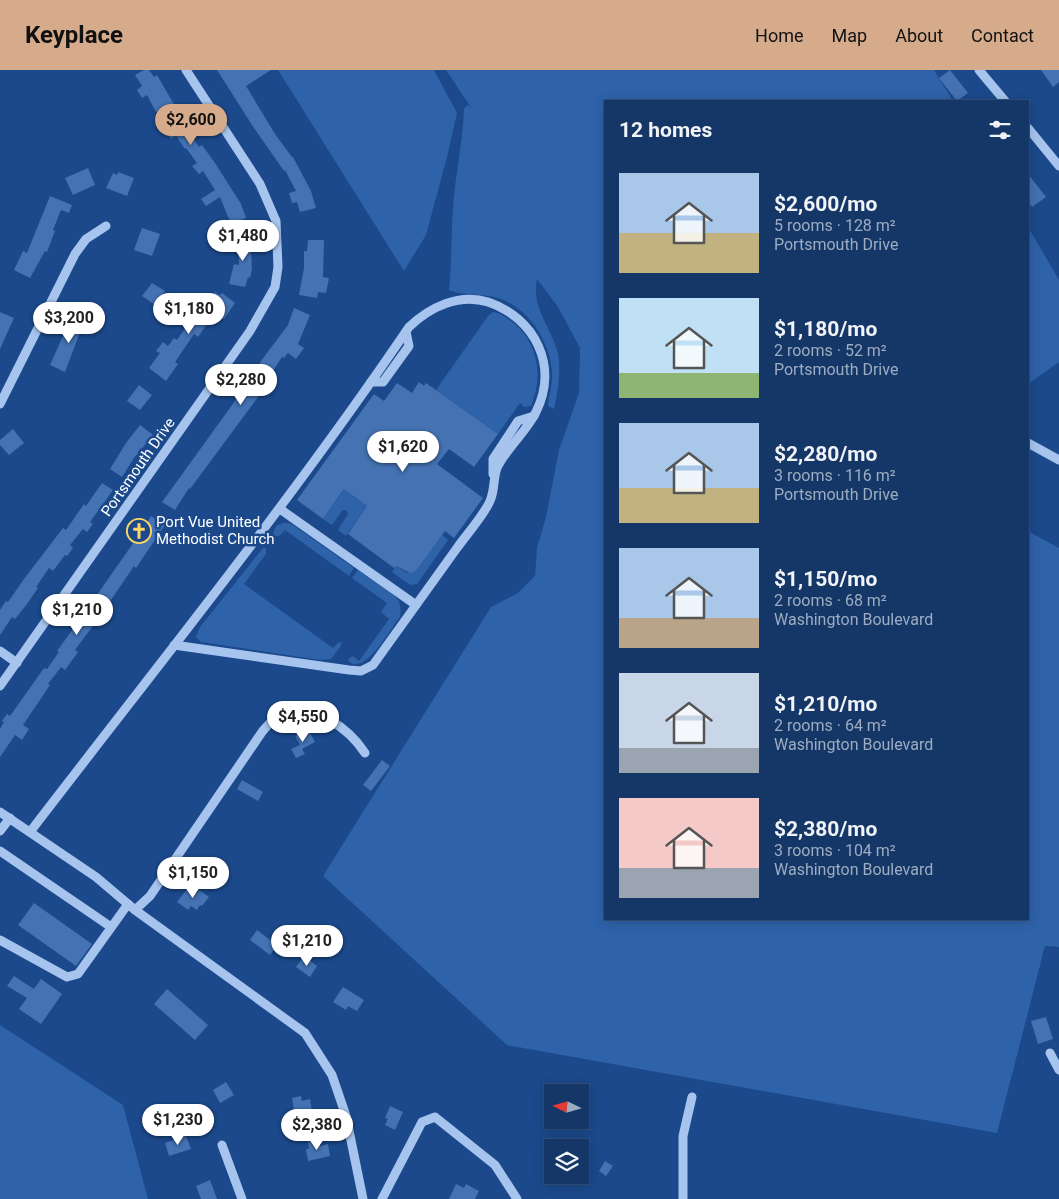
<!DOCTYPE html>
<meta charset="utf-8">
<style>
:root{--surface:#143768;--page:#1d3f6e;--text:#f1f3f6;--muted:#9dacc0;--line:#33517c;--accent:#d6ab8b}
body{margin:0;font-family:Roboto,sans-serif;background:var(--page);color:var(--text);height:100vh;display:flex;flex-direction:column;font-size:19px;white-space:nowrap}
*{box-sizing:border-box;margin:0}
p{font-size:16px;color:var(--muted)}
.icon{flex:none;width:28px;height:28px;fill:none;stroke:currentColor;stroke-width:2;stroke-linecap:round;stroke-linejoin:round}
.map{position:relative;flex:1;overflow:hidden}
.panel{position:absolute;left:604px;top:30px;width:425px;height:820px;display:flex;flex-direction:column;background:var(--surface);border-radius:0px;box-shadow:0 2px 12px #0003,0 0 0 1px var(--line)}
.panel>*{flex:none}
.needle{width:32px;rotate:275deg}
.tools{position:absolute;left:544px;top:1014px;display:grid;gap:10px}
.tools a{display:grid;place-items:center;width:45px;height:45px;border-radius:0px;background:var(--surface);box-shadow:0 2px 12px #0003,0 0 0 1px var(--line);font-size:25px}
.price{position:absolute;translate:-50% -42px;padding:0 11px;border-radius:18px;background:#fff;color:#222;font-size:16px;line-height:32px;filter:drop-shadow(0 1px 2px #0008)}
.price::after{content:'';position:absolute;left:50%;top:30px;width:15px;height:11px;margin-left:-8px;background:inherit;clip-path:polygon(0 0,100% 0,50% 100%)}
.price.current{background:var(--accent);color:#111}
ul{padding:0;list-style:none}
li{display:flex;align-items:center;gap:15px;height:125px;padding:0 15px}
li span{display:grid;place-items:center;flex:none;width:140px;height:100px;border-radius:0px;color:#555}
li>.icon{margin-inline-start:auto}
span .icon{width:60px;height:60px;fill:#fffc;stroke-width:1}
li b{font-size:21px}
h2{display:flex;justify-content:space-between;align-items:center;height:60px;padding:0 15px;font-size:21px}
header{display:flex;align-items:center;gap:30px;box-sizing:border-box;height:70px;padding:0 25px;background:var(--accent);color:#111}
header strong{font-size:24px}
nav{display:flex;gap:28px;margin-inline-start:auto;font-size:18px}
.map>svg:first-child{display:block}
</style>
<header>
<strong>Keyplace</strong>
<nav><a>Home</a><a>Map</a><a>About</a><a>Contact</a></nav>
</header>
<div class="map">
<svg width="1059" height="1129" viewBox="0 0 1059 1129">
<rect width="100%" height="100%" fill="#1b498b"/>
<g fill="#2e62a9">
<polygon points="278,0 434,0 457,43 447,87 426,165 404,201"/>
<path d="M446,0H934L953,31H605V849H1028V461L1059,478V877L1045,876L997,1063L507,975L323,806L491,537L518,523L535,506L537,478L546,447L559,380L579,323L580,278L558,237L537,209C531,237 550,255 557,280C562,299 558,320 554,339L548,336C549,325 553,313 552,301C549,269 527,235 494,227C481,224 458,225 449,220C452,193 451,166 453,139C455,105 463,72 464,38L468,35L472,39Z"/>
<polygon points="1028,157 1059,210 1059,292 1028,314"/>
<path d="M493,242C500,243 505,247 511,251C538,271 544,306 531,336L524,337L520,333L498,364L436,320L488,246Z"/>
<polygon points="349,413 353,426 367,436 346,466 338,460 348,444 346,440 343,440 332,455 323,449"/>
<polygon points="289,453 293,455 354,498 349,506 285,460 279,466 274,466 273,464 276,456 283,453"/>
<polygon points="442,465 448,470 417,514 410,515 392,502 396,496 407,503 416,501"/>
<polygon points="263,478 266,478 266,484 244,514 333,578 339,572 342,573 340,577 331,589 320,590 201,572 195,566 197,565 200,557"/>
<path d="M358,500C367,507 394,522 398,530C401,536 401,541 400,547C390,559 367,604 349,592L348,589L353,586L359,591L389,549L381,542L387,533L352,508Z"/>
<polygon points="0,955 123,1035 148,1129 0,1129"/>
</g>
<g fill="#4472b3">
<polygon points="144,0 149,0 154,7 157,5 183,50 185,49 190,56 187,59 199,77 202,75 215,93 241,134 246,148 231,154 220,127 206,136 201,129 215,120 203,101 199,104 192,96 197,93 186,78 185,79 176,66 171,69 166,62 173,57 162,38 156,42 147,25 142,28 137,20 142,16 135,5"/>
<polygon points="217,0 271,0 246,16 275,64 292,87 293,87 311,121 316,138 300,142 297,132 292,133 289,123 296,121 285,100 284,101 254,58"/>
<polygon points="950,0 968,23 957,31 939,8"/>
<polygon points="1041,0 1059,0 1059,12 1053,17"/>
<polygon points="88,98 95,115 73,125 65,108"/>
<polygon points="118,102 134,108 127,126 106,118 113,103 117,105"/>
<polygon points="1028,104 1046,127 1032,137 1028,131"/>
<polygon points="50,126 72,135 69,143 61,140 53,160 55,161 47,182 45,181 30,208 14,200 23,181 27,183"/>
<polygon points="142,158 160,164 152,186 134,180"/>
<polygon points="250,163 252,199 250,208 248,207 245,217 229,214 234,194 239,195 237,164"/>
<polygon points="308,170 324,170 323,207 329,208 326,223 318,222 317,228 299,225 304,198 304,181 307,181"/>
<polygon points="152,213 165,221 155,235 142,226"/>
<polygon points="215,222 220,225 222,223 235,233 224,249 215,242 198,267 194,264 175,292 178,294 166,311 149,298 160,283 156,281 163,272 168,276 174,268 177,270 197,241 200,243"/>
<polygon points="294,238 310,245 298,274 304,278 296,289 288,283 284,288 282,287 257,326 258,327 190,419 189,418 175,440 162,432 253,306 261,291 288,255"/>
<polygon points="0,242 14,248 0,279"/>
<polygon points="71,248 91,257 87,265 80,262 65,302 50,295"/>
<polygon points="419,312 424,316 426,313 498,364 474,397 449,379 437,394 483,428 454,468 445,461 416,501 410,503 396,496 394,498 348,464 367,436 344,419 323,449 297,430 374,324 384,331 397,313 412,323"/>
<polygon points="139,315 152,325 140,340 127,331"/>
<polygon points="140,355 153,365 134,388 122,407 110,399 126,373"/>
<polygon points="13,359 24,373 9,385 0,375 0,370"/>
<polygon points="102,413 113,420 90,452 93,454 87,462 83,459 70,475 73,478 67,486 65,485 53,501 49,498 36,517 38,518 27,534 15,549 12,547 0,565 0,540 6,531 8,532 24,509 63,458 66,460 84,434 86,436"/>
<polygon points="151,446 165,455 136,498 134,496 98,549 75,580 78,582 65,600 61,597 48,614 50,615 23,655 29,659 22,670 15,665 0,687 0,659 4,652 2,651 7,644 10,646 44,598 47,599 59,582 57,581 86,541 83,539 89,530 92,532 134,472 136,474 147,457 145,456"/>
<polygon points="308,659 315,672 302,679 305,684 296,688 291,679 300,675 295,666"/>
<polygon points="382,690 390,696 371,721 363,715"/>
<polygon points="242,710 263,722 258,731 237,719"/>
<polygon points="188,818 196,824 199,820 209,827 202,836 200,835 197,840 191,836 188,840 177,832"/>
<polygon points="34,833 92,874 76,896 18,855"/>
<polygon points="257,860 277,875 270,885 250,870"/>
<polygon points="304,886 317,896 310,907 296,897"/>
<polygon points="14,906 34,919 41,909 62,924 41,954 19,939 27,928 7,916"/>
<polygon points="343,917 364,930 357,941 348,936 346,940 333,932"/>
<polygon points="167,919 208,955 195,970 154,934"/>
<polygon points="1046,947 1053,969 1038,974 1031,951"/>
<polygon points="226,1012 234,1025 220,1033 213,1020"/>
<polygon points="301,1026 302,1031 310,1029 313,1048 296,1051 292,1028"/>
<polygon points="390,1036 403,1042 395,1060 385,1055 388,1049 385,1048"/>
<polygon points="186,1066 191,1079 169,1086 165,1073"/>
<polygon points="319,1070 320,1076 328,1074 330,1086 308,1091 306,1079 309,1079 308,1072"/>
<polygon points="605,1091 613,1096 606,1106 599,1101"/>
<polygon points="210,1110 217,1129 201,1129 196,1116"/>
<polygon points="456,1114 464,1118 466,1114 479,1121 475,1129 449,1129"/>
</g>
<g fill="none" stroke-linecap="round" stroke-linejoin="round">
<g stroke="#a6c4ed" stroke-width="9">
<polyline points="979,0 1005,31"/>
<polyline points="1028,58 1059,96"/>
<polyline points="371,312 383,312 409,276 406,262"/>
<polyline points="0,334 75,184 86,169 106,156"/>
<polyline points="1028,373 1059,390"/>
<polyline points="493,404 493,389 518,351 534,346"/>
<polyline points="280,439 416,535"/>
<polyline points="0,581 17,593"/>
<polyline points="0,616 250,261 275,217 278,197 276,151 260,114 186,0"/>
<polyline points="0,742 96,807 135,840 305,963 332,1005 346,1046 363,1129"/>
<polyline points="0,761 10,748"/>
<path d="M30,762C158,595 291,431 409,257C430,237 459,223 488,232C535,248 559,296 536,342C527,361 505,380 497,398C493,408 495,420 490,431C484,445 467,464 457,478C429,517 401,556 373,595L361,601L349,600L174,575"/>
<polyline points="0,781 111,857"/>
<path d="M135,840L150,826L262,662C268,655 273,648 282,644C311,629 350,660 365,683"/>
<polyline points="0,870 67,907 78,904 128,834"/>
<polyline points="1050,983 1059,1000"/>
<polyline points="222,1075 242,1129"/>
<polyline points="382,1129 422,1052 435,1047 495,1095 517,1129"/>
<polyline points="683,1129 683,1066 692,1027"/>
</g>
</g>
<defs>
<symbol id="church-ring" viewBox="-11 -11 22 22"><circle r="9.5" fill="#1b498b" stroke="#fed663" stroke-width="1.5"/><path d="M-1.2-6h2.4v3.5h3.3v2.4h-3.3V6h-2.4V-.1h-3.3v-2.4h3.3Z" fill="#fed663"/></symbol>
</defs>
<g fill-rule="evenodd">
<use href="#church-ring" x="125" y="447" width="28" height="28"/>
</g>
<g text-anchor="middle" dominant-baseline="central" stroke-width="5" stroke-linejoin="round" paint-order="stroke">
<g font-size="15" fill="#fff" stroke="#1b498b">
<text transform="translate(138 397) rotate(-55)">Portsmouth Drive</text>
</g>
<g font-size="15" fill="#fff" stroke="#1b498b" text-anchor="start">
<text x="156" y="452">Port Vue United<tspan x="156" dy="17">Methodist Church</tspan></text>
</g>
</g>
</svg>
<div class="tools">
<a><svg class="needle" viewBox="-14 -14 28 28"><path d="M0-13l5 13h-10z" fill="#e53935"/><path d="M0 13l5-13h-10z" fill="#9dacc0"/></svg></a>
<a><svg class="icon" aria-label="layers" viewBox="0 0 24 24"><path d="M12 4l9 5-9 5-9-5zM3 14l9 5 9-5"/></svg></a>
</div>
<b class="price current" style="left:191px;top:76px">$2,600</b>
<b class="price" style="left:243px;top:192px">$1,480</b>
<b class="price" style="left:189px;top:265px">$1,180</b>
<b class="price" style="left:69px;top:274px">$3,200</b>
<b class="price" style="left:241px;top:336px">$2,280</b>
<b class="price" style="left:403px;top:403px">$1,620</b>
<b class="price" style="left:77px;top:566px">$1,210</b>
<b class="price" style="left:303px;top:673px">$4,550</b>
<b class="price" style="left:193px;top:829px">$1,150</b>
<b class="price" style="left:307px;top:897px">$1,210</b>
<b class="price" style="left:178px;top:1076px">$1,230</b>
<b class="price" style="left:317px;top:1081px">$2,380</b>
<section class="panel">
<h2>12 homes<svg class="icon" aria-label="filters" viewBox="0 0 24 24"><path d="M4 7h16M4 17h16"/><circle cx="9" cy="7" r="2"/><circle cx="15" cy="17" r="2"/></svg></h2>
<ul>
<li><span style="background:linear-gradient(#a9c7e8 60%,#c2b280 0)"><svg class="icon" aria-label="home" viewBox="0 0 24 24"><path d="M3 11l9-7 9 7M6 9v11h12V9"/></svg></span><div><b>$2,600/mo</b><p>5 rooms · 128 m²</p><p>Portsmouth Drive</p></div></li>
<li><span style="background:linear-gradient(#bfe0f5 75%,#8fb573 0)"><svg class="icon" aria-label="home" viewBox="0 0 24 24"><path d="M3 11l9-7 9 7M6 9v11h12V9"/></svg></span><div><b>$1,180/mo</b><p>2 rooms · 52 m²</p><p>Portsmouth Drive</p></div></li>
<li><span style="background:linear-gradient(#a9c7e8 65%,#c2b280 0)"><svg class="icon" aria-label="home" viewBox="0 0 24 24"><path d="M3 11l9-7 9 7M6 9v11h12V9"/></svg></span><div><b>$2,280/mo</b><p>3 rooms · 116 m²</p><p>Portsmouth Drive</p></div></li>
<li><span style="background:linear-gradient(#a9c7e8 70%,#b9a48a 0)"><svg class="icon" aria-label="home" viewBox="0 0 24 24"><path d="M3 11l9-7 9 7M6 9v11h12V9"/></svg></span><div><b>$1,150/mo</b><p>2 rooms · 68 m²</p><p>Washington Boulevard</p></div></li>
<li><span style="background:linear-gradient(#c9d6e8 75%,#9aa5b1 0)"><svg class="icon" aria-label="home" viewBox="0 0 24 24"><path d="M3 11l9-7 9 7M6 9v11h12V9"/></svg></span><div><b>$1,210/mo</b><p>2 rooms · 64 m²</p><p>Washington Boulevard</p></div></li>
<li><span style="background:linear-gradient(#f6c9c9 70%,#9aa5b1 0)"><svg class="icon" aria-label="home" viewBox="0 0 24 24"><path d="M3 11l9-7 9 7M6 9v11h12V9"/></svg></span><div><b>$2,380/mo</b><p>3 rooms · 104 m²</p><p>Washington Boulevard</p></div></li>
</ul>
</section>
</div>
